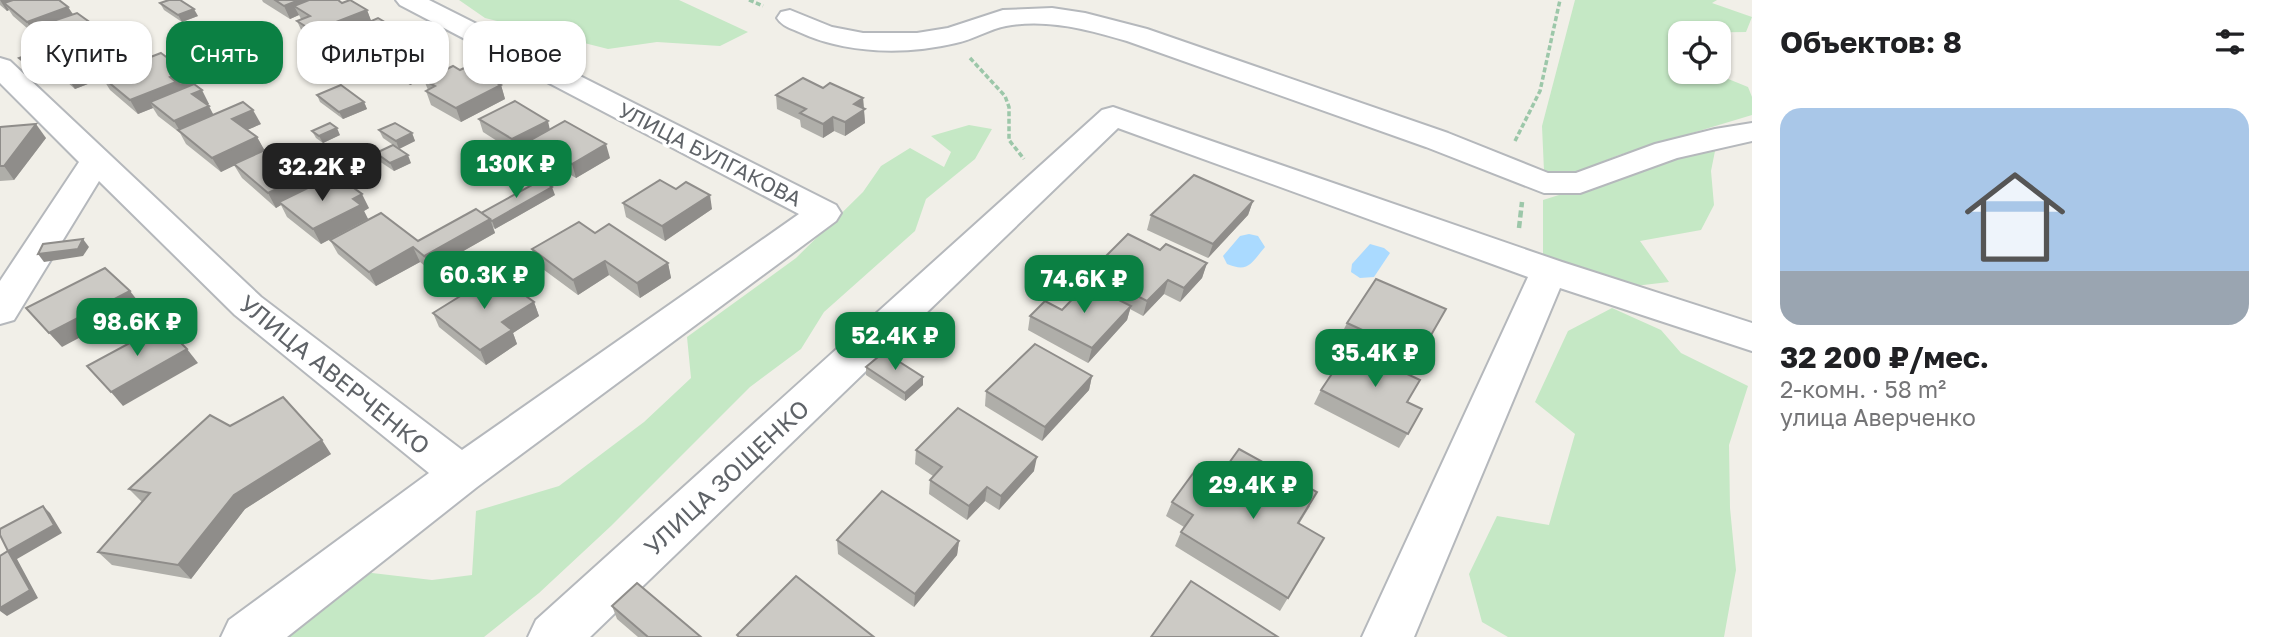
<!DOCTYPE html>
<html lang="ru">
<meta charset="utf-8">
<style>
:root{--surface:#fff;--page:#f2f2f2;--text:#202124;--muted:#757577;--line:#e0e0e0;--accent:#0b8043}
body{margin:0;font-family:"Golos Text",sans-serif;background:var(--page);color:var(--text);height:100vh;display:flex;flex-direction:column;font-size:26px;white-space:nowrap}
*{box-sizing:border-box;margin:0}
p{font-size:23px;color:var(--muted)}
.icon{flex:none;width:38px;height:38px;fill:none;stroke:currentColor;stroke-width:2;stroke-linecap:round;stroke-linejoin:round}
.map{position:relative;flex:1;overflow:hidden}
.side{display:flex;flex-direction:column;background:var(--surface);width:525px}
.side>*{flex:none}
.guide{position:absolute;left:21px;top:21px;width:665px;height:63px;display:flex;gap:14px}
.tools{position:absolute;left:1668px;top:21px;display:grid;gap:14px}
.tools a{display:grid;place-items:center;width:63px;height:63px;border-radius:14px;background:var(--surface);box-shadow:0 2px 5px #0004;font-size:35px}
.price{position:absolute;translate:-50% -60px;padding:0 16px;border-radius:14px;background:var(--accent);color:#fff;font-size:23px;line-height:46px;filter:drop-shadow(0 2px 4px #0008)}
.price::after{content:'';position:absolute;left:50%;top:42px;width:21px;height:16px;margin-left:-10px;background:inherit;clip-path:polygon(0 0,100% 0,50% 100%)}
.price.selected{background:#222;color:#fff}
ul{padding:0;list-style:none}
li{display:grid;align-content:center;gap:14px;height:371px;padding:0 28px}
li+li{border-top:2px solid var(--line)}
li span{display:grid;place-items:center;height:217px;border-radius:21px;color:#555}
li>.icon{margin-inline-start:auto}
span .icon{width:126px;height:126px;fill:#fffc;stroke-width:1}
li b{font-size:30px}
h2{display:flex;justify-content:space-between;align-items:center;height:84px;padding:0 28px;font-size:30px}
.pill{padding:0 24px;border-radius:21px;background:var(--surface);box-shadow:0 2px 5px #0004;font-size:24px;line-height:63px}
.pill.selected{background:var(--accent);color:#fff}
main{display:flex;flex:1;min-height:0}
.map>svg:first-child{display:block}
</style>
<main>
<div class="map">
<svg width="1752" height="637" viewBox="0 0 1752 637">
<rect width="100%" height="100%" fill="#f1efe8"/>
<g fill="#c5e8c5">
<polygon points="459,0 679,0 748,32 720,46 657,42 608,49 485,18"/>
<polygon points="1575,0 1717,0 1712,3 1752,17 1746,32 1680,33 1680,72 1711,72 1748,87 1752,97 1752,115 1619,155 1573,174 1544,171 1542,126"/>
<polygon points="969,125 992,129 975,159 926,199 915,231 824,312 801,349 750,387 611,526 539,593 484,637 284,637 355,571 432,580 472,575 476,511 559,486 644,422 691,378 687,337 796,258 863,192 881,166 910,148 944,167 951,152 931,136"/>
<polygon points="1716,146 1711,171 1714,205 1701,230 1640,241 1669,282 1626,287 1543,258 1543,200"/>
<polygon points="1612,308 1661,330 1681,353 1748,386 1729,445 1730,508 1736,570 1724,637 1508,637 1482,622 1469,574 1497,516 1549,525 1575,434 1535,402 1568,331"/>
</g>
<g fill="#aadaff">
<path d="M1249,234L1258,236L1265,247C1251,263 1249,273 1227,264L1223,256L1240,236Z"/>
<polygon points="1370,244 1384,248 1390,253 1374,277 1360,278 1351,272 1352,264"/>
</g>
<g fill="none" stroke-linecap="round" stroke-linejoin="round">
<defs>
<g id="minor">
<polygon points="396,0 429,0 836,205 841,213 836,221 477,487 287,637 221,637 229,620 429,473 235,315 99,181 14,320 0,324 0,281 79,162 0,83 0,58 10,61 261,297 462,450 799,214 400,5"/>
<path d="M1052,8L1085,13L1147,29L1448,133L1548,173H1576L1655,144L1715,129L1752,123V141L1677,158L1580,193H1544L1426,147L1127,41C1089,30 1047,18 1006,26C989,29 973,40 956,43C906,55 846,54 799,32C790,28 782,26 777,18L781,12L790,10L832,27L863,33H917L948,28L1003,10Z"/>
<polygon points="1113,107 1562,262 1752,323 1752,351 1560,288 1414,637 1362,637 1528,277 1118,128 590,637 528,637 536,620 1102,110"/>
</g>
</defs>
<use href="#minor" stroke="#b5b8bc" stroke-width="4"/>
<g stroke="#9cc7a9" stroke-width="3.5" stroke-dasharray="5 2.5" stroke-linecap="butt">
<polyline points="749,0 763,6"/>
<polyline points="970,58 1005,96 1009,107 1009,140 1024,159"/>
<polyline points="1515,141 1540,91 1560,0"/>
</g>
<polyline stroke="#9cc7a9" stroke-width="4.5" stroke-dasharray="7 3.5" stroke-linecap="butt" points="1519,228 1522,202"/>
<use href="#minor" fill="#fff" fill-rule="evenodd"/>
</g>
<g fill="#afaea9" fill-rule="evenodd">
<path d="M0,0H59L68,7L73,14L107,39L135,53L140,61L193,85L209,104L207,105L213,114L261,124L247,130L257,137L264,150L309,174L315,185L330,187L369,208L364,211L368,219L321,244L287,217L281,205L276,208L242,178L234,165L221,172L186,144L180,133L158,116L153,108L138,114L110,90L105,82L102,83L98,80L75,89L67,82L58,69L36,77L28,71L19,58L56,44L49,38L45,32L35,35L13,16L9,10L7,11L0,5ZM65,51L74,57H75L78,61L73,63Z"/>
<polygon points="262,0 338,0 342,3 367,10 371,21 409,43 448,68 410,85 385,69 382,62 379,63 375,61 351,71 336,60 330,47 344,41 342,35 319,45 303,34 297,21 301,19 299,15 290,19 263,2"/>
<polygon points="160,3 198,16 182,22 164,10"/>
<polygon points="496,62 500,75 491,80 501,85 505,99 461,122 431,105 426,91 428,90 424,80 460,70"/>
<polygon points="823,88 863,98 865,123 845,136 834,131 823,138 801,127 800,120 777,109 776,95"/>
<polygon points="317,95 364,102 367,109 343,119 320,102"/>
<polygon points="479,119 550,129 610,158 576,178 535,154 533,145 516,153 483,132"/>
<polygon points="0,127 46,138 14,180 0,181"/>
<polygon points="379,130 412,133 415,141 399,149 383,138"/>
<polygon points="312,131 340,135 323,143 316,138"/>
<polygon points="376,153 411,163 394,171 379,161"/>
<polygon points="555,195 495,229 493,227 495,233 430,270 420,262 376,286 338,254 330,240 418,241 481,213"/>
<polygon points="1253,201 1248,215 1208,258 1147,230 1151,215"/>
<polygon points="623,203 712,209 665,241 626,217"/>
<polygon points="595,233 668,263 671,278 640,298 609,275 578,295 536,264 532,249"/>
<polygon points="1160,250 1207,263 1202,278 1180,302 1164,294 1143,316 1130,309 1127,320 1088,363 1028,330 1030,316 1062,310 1087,285 1090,272"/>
<polygon points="534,302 539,316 513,333 517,344 486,365 439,327 433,313"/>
<polygon points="1446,309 1411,370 1340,337 1347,323"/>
<polygon points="866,367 923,377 923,385 905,401 866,375"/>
<polygon points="1092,376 1089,390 1042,441 985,406 986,391"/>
<polygon points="1321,390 1407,402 1422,409 1399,448 1314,404"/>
<polygon points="230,426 331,454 245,509 191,579 112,565 98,552 142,502 129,489"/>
<polygon points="916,450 1034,471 999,510 985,501 967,520 929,494 930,480 933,476 915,464"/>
<polygon points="1214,484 1310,506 1299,524 1324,538 1280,611 1175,546 1181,532 1184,527 1166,516 1172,502"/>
<polygon points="837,540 959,541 957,555 914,607 838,554"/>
<polygon points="612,606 701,637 638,637 617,619"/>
</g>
<g fill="#8f8d8a">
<polygon points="0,0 40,0 4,3 9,10 7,11"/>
<polygon points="299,0 327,0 294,6 299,15 290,19 284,6"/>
<polygon points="68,7 77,21 41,25 45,32 35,35 27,22"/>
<polygon points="194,9 198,16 182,22 178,15"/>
<polygon points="367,10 372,23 341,34 342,35 319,45 313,31"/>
<polygon points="102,31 110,44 72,52 76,57 74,57 65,44"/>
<polygon points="407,35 412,49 379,56 382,62 379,63 373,50"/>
<polygon points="369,47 375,61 351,71 346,57"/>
<polygon points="65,50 73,63 36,77 27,64"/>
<polygon points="135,53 143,67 101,76 105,82 102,83 93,69"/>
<polygon points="443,54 448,68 410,85 404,72"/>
<polygon points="496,62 500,75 480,86 476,72"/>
<polygon points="89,66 98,80 75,89 66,75"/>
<polygon points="185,71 193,85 150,102 153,108 138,114 130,100 170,77"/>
<polygon points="501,85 505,99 461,122 456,108"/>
<polygon points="202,90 209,104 200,107 192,94"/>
<polygon points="863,98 865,123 845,136 845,122 854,104"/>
<polygon points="364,102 367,109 343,119 339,112"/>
<polygon points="209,106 216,120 180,131 174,121"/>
<polygon points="253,110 261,124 240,133 232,119"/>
<polygon points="833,117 834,131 823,138 823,124"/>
<polygon points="548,121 551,135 531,140 533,145 516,153 512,139"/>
<polygon points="36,124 46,138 14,180 4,166"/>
<polygon points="337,128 340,135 323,143 319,136"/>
<polygon points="412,133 415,141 399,149 396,141"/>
<polygon points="257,137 265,151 221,172 212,158"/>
<polygon points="606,144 610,158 576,178 572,164"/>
<polygon points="408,155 411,163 394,171 390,163"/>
<polygon points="309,174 316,188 279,202 281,205 276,208 268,193"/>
<polygon points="552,187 555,195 495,229 492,221"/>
<polygon points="362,194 369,208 364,211 368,219 321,244 313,229 353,199"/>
<polygon points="710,195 712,209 665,241 662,226"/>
<polygon points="1253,201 1248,215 1208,258 1213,244"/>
<polygon points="490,219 495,233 430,270 424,256"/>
<polygon points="83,239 89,247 83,256 44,262 38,254"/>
<polygon points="413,247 420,262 376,286 369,272"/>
<polygon points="605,261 609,275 578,295 573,280"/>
<polygon points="668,263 671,278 640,298 637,283"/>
<polygon points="1207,263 1202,278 1180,302 1184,288"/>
<polygon points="1168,280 1164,294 1143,316 1147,301"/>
<polygon points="130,291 141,305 62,347 49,333"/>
<polygon points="534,302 539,316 513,333 517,344 486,365 480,350 502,322"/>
<polygon points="1131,306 1127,320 1088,363 1092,348"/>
<polygon points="187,349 198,363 123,406 111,392"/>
<polygon points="1092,376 1089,390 1042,441 1045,427"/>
<polygon points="923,377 923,385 905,401 905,393"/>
<polygon points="322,440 331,454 245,509 191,579 178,565 234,495"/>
<polygon points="1037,457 1034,471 999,510 1001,496"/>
<polygon points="987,487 985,501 967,520 969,506"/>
<polygon points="43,506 50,513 62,533 17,559 38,598 7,616 0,611 0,608 8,551"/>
<polygon points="959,541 957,555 914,607 915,594"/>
</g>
<g fill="#cccac5" stroke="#8f8d8a" stroke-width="2">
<polygon points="13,0 59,0 68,7 27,22 4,3"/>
<polygon points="169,0 180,0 194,9 178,15 160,3"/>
<polygon points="275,0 299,0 284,6"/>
<polygon points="309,0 338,0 342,3 350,0 367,10 313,31 297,21 310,16 294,6"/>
<polygon points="77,13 102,31 65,44 41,25"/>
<polygon points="378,18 407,35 373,50 369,47 346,57 330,47 350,39 341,34"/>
<polygon points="113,37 135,53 93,69 89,66 66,75 58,68 82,59 72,52"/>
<polygon points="418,39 443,54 404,72 379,56"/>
<polygon points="57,44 65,50 27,64 19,58"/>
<polygon points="161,53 185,71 170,77 176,82 130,100 101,76"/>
<polygon points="487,57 496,62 476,72 501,85 456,108 426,91 435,86 424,80 453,66 460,70"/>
<polygon points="803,78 823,88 830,83 863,98 854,104 865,109 845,122 833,117 823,124 800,113 806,109 776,95"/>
<polygon points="194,84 202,90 192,94 209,106 174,121 150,102"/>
<polygon points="341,85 364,102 339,112 317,95"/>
<polygon points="515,101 548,121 512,139 479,119"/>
<polygon points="243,102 253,110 232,119 257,137 212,158 178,130"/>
<polygon points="565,121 606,144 572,164 531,140"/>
<polygon points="330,123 337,128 319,136 312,131"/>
<polygon points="395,123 412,133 396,141 379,130"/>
<polygon points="36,124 4,166 0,166 0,127"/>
<polygon points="393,145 408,155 390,163 376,153"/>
<polygon points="274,146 309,174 268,193 234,164"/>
<polygon points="1194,175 1253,201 1213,244 1151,215"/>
<polygon points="541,180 552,187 492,221 481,213"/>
<polygon points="660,180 676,189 686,182 710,195 662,226 623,203"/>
<polygon points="322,181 330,187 344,181 362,194 353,199 361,205 313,229 279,202"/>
<polygon points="476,209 490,219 424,256 413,247 369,272 330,240 381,213 418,241"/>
<polygon points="579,222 595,233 609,224 668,263 637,283 605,261 573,280 532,249"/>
<polygon points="1128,234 1160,250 1166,244 1207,263 1184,288 1168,280 1147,301 1090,272"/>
<polygon points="83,239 78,249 38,254 43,244"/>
<polygon points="105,268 130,291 49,333 26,308"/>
<polygon points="496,274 534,302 502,322 512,330 480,350 433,313"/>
<polygon points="1376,279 1446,309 1419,356 1347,323"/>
<polygon points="1087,284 1131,306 1092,348 1030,316 1045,301 1062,310"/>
<polygon points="163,325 187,349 111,392 87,366"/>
<polygon points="1035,344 1092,376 1045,427 986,391"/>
<polygon points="1350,347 1420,380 1407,402 1422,409 1408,434 1321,390"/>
<polygon points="884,352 923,377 905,393 866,367"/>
<polygon points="283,397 322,440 234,495 178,565 98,552 150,493 129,489 210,415 230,426"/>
<polygon points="958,408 1037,457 1001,496 987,487 969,506 930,480 942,467 916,450"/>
<polygon points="1239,449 1317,492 1298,523 1324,538 1288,598 1181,532 1193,515 1172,502 1194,472 1214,484"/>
<polygon points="882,491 959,541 915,594 837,540"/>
<polygon points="43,506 54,525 8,551 0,535 0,529"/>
<polygon points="8,551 30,590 0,608 0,556"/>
<polygon points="796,576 874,637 739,637 737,635"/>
<polygon points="1191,581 1278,637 1151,637"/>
<polygon points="637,583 701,637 648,637 612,606"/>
</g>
<g text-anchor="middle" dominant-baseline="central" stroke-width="7" stroke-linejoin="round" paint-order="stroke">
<g font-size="21" fill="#5f6368" stroke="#fff">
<text transform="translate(710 154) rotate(27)">УЛИЦА БУЛГАКОВА</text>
</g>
<g font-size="24" fill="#5f6368" stroke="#fff">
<text transform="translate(335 374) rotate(39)">УЛИЦА АВЕРЧЕНКО</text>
<text transform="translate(726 477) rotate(-43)">УЛИЦА ЗОЩЕНКО</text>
</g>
</g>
</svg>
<div class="tools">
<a><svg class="icon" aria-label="locate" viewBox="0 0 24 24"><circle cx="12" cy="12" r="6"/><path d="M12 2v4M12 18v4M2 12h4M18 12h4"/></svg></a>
</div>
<b class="price" style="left:516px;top:200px">130K ₽</b>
<b class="price selected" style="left:322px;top:203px">32.2K ₽</b>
<b class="price" style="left:484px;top:311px">60.3K ₽</b>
<b class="price" style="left:1084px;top:315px">74.6K ₽</b>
<b class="price" style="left:137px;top:358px">98.6K ₽</b>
<b class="price" style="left:895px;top:372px">52.4K ₽</b>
<b class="price" style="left:1375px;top:389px">35.4K ₽</b>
<b class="price" style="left:1253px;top:521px">29.4K ₽</b>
<div class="guide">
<a class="pill">Купить</a>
<a class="pill selected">Снять</a>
<a class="pill">Фильтры</a>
<a class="pill">Новое</a>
</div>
</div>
<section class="side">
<h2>Объектов: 8<svg class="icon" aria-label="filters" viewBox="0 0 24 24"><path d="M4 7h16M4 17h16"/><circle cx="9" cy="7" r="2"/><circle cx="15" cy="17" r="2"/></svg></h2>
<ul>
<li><span style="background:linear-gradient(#a9c7e8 75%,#9aa5b1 0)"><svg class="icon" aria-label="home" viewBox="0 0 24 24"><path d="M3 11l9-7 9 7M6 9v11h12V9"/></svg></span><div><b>32 200 ₽/мес.</b><p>2-комн. · 58 m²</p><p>улица Аверченко</p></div></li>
</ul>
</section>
</main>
